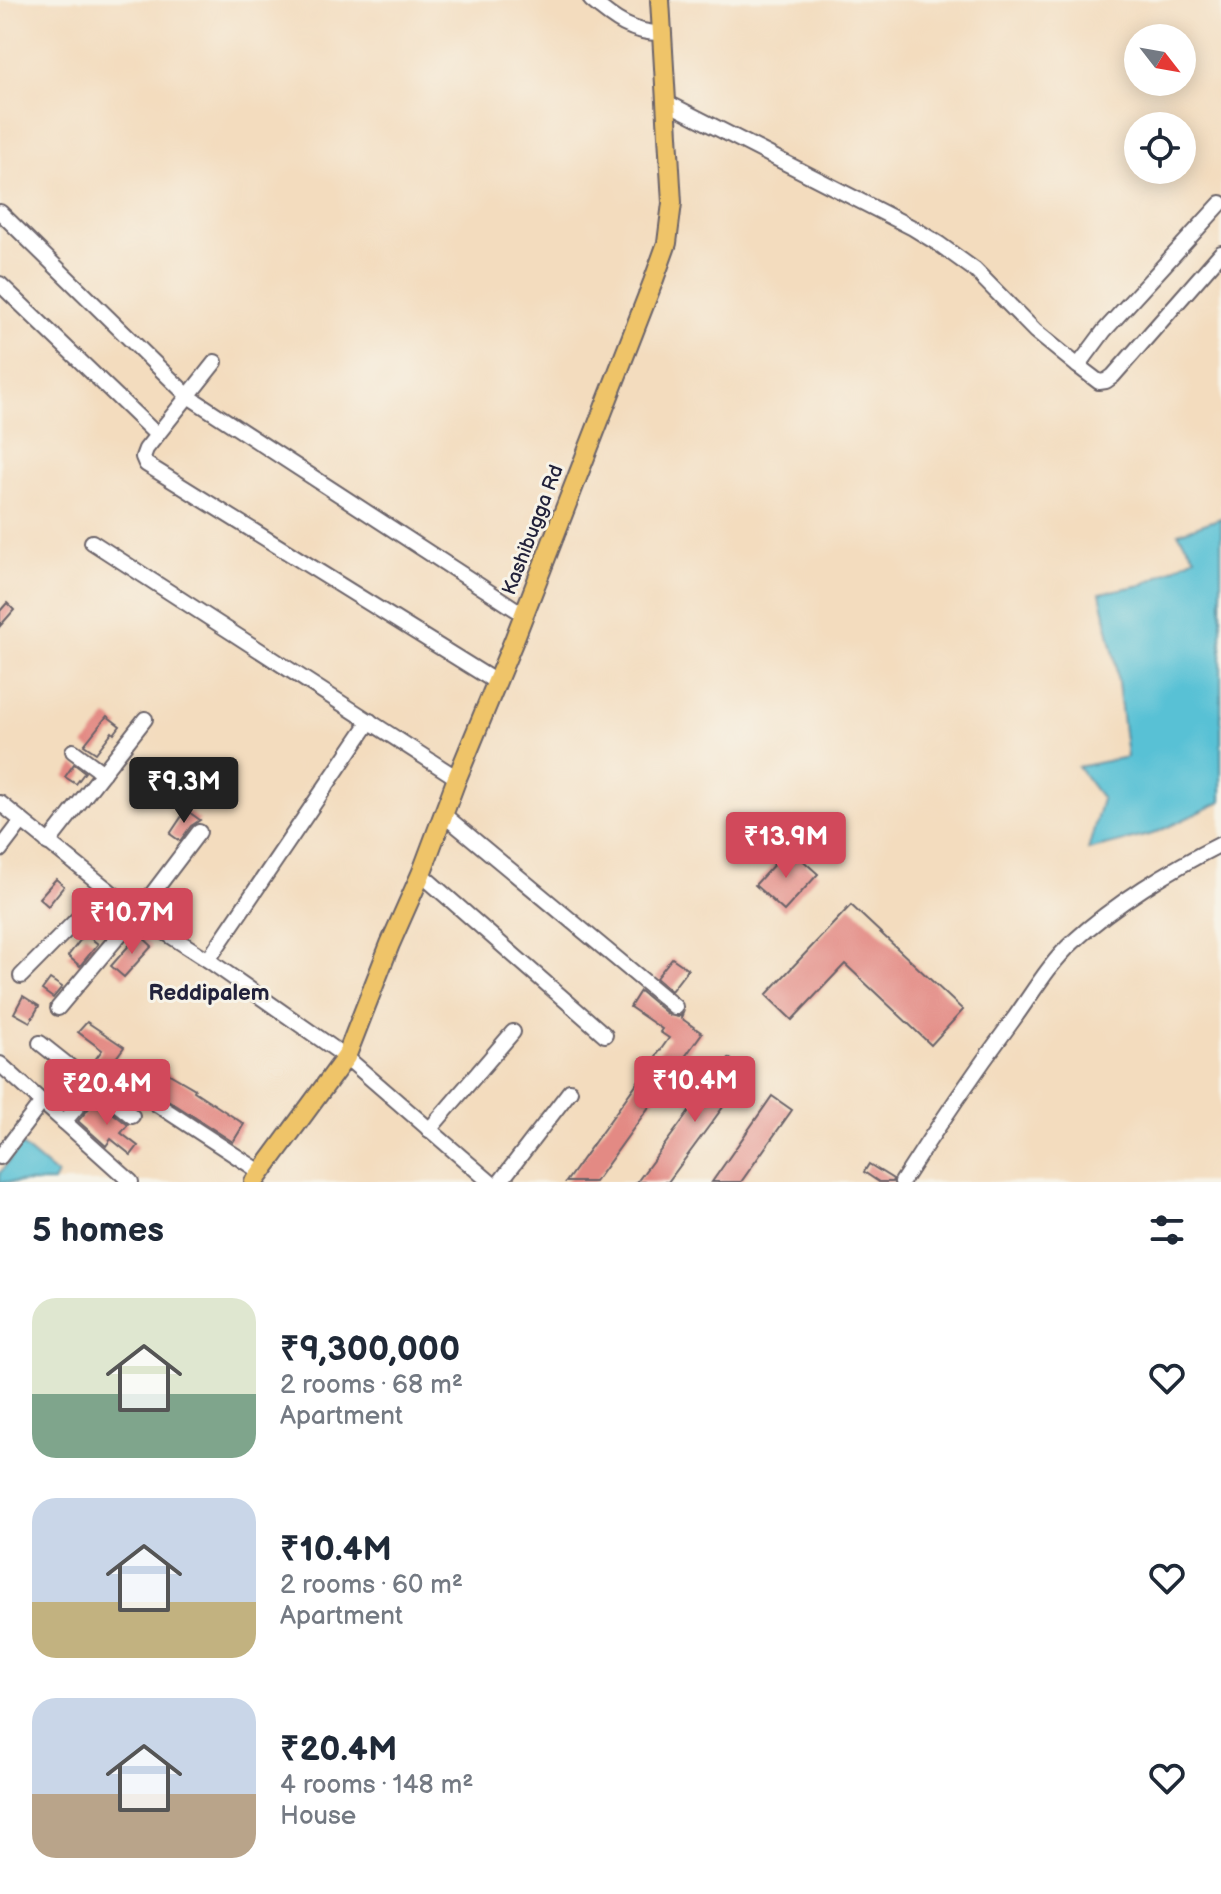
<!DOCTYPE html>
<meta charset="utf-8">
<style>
:root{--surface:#fff;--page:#f2f2f3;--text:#1f2937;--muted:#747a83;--accent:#d1495b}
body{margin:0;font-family:"Balsamiq Sans",sans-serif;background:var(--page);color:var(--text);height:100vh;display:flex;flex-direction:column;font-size:30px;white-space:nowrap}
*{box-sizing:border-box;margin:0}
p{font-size:26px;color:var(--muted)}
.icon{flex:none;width:44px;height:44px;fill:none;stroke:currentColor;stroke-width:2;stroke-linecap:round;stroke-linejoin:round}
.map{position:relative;height:1182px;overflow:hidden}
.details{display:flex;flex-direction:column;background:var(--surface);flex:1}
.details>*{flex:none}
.needle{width:52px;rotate:121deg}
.fabs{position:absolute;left:1124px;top:24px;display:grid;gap:16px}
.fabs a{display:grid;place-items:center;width:72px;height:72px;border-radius:50%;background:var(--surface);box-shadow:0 4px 20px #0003;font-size:40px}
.price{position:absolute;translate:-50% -68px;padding:0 18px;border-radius:8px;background:var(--accent);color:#fff;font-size:26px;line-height:52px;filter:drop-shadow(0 2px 4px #0008)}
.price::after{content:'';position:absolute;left:50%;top:48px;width:24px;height:18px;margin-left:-12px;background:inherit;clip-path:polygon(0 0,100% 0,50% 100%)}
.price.active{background:#222;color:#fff}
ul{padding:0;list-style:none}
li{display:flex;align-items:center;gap:24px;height:200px;padding:0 32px}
li span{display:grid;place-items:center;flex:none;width:224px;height:160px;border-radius:24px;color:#555}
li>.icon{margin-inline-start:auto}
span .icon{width:96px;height:96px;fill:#fffc;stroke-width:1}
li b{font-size:34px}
h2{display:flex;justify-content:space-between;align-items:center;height:96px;padding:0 32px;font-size:34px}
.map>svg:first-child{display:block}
</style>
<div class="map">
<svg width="1221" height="1182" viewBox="0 0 1221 1182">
<rect width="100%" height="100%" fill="#f7f3e8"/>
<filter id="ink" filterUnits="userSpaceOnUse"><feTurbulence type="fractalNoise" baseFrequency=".0125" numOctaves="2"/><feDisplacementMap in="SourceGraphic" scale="16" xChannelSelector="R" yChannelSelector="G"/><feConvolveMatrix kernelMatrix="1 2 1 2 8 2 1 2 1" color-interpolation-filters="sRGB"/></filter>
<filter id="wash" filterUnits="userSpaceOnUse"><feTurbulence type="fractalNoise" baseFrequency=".006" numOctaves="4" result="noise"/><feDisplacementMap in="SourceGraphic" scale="32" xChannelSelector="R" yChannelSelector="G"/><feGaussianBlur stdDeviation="1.8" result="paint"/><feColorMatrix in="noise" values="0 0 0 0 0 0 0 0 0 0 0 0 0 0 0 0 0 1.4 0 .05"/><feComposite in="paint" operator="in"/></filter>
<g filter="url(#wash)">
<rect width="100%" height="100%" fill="#f3dcbe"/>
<g fill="#58c1d5" stroke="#3d7288" stroke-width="2">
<polygon points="1221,518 1221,802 1153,834 1088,850 1102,799 1078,767 1127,757 1115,659 1100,593 1142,585 1195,557 1178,533"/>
<polygon points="21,1145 57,1175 53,1182 0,1182 0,1173"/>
</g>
<g id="blocks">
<g fill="#e38a84">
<polygon points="7,603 14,610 0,626 0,611"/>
<polygon points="107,716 120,726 114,734 112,732 96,753 84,745"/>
<polygon points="74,764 85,772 76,784 65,777"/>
<polygon points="186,810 200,820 191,826 180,841 170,834"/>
<polygon points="789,848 818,874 784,911 755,885"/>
<polygon points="56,879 64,886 48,906 39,898"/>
<polygon points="851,905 963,1010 931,1045 845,964 792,1020 766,995"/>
<polygon points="85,934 98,944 80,966 68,956"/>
<polygon points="139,934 152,946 124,977 111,966"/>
<polygon points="672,958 688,969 671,991 656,978"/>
<polygon points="50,979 62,987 53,998 42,990"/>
<polygon points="640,991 669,1015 678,1017 683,1013 681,1018 702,1033 595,1182 566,1182 669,1038 660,1032 662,1029 630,1007"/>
<polygon points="23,996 39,1006 30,1022 14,1013"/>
<polygon points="87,1022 124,1047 105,1073 92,1064 102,1050 78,1032"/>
<polygon points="729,1058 748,1073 668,1182 637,1182"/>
<polygon points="53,1066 80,1088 75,1094 47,1076"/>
<polygon points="166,1072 195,1089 194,1091 244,1124 233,1142 160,1095 154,1093"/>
<polygon points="772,1096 792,1110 741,1182 712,1182"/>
<polygon points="96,1100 128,1125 121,1133 138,1146 131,1155 111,1139 106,1146 78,1121"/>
<polygon points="869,1164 893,1179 892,1182 879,1182 864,1172"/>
</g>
</g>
</g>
<g filter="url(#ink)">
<use href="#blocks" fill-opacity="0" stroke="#6b6369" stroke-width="2"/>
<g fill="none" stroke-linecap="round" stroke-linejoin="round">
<defs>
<g id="minor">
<path d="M591,0C613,19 633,34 663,33"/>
<polyline points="666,102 913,228 939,244 975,270 1035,331 1078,366 1104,331 1221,203"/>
<polyline points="0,212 188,396 523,614"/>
<polyline points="0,284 157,435"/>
<polyline points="215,362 146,449 143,457 146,464 496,682"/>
<polyline points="1078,366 1099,382 1106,381 1113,376 1221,253"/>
<polyline points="92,542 457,778"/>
<polyline points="73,751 103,773"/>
<polyline points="0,803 143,918 208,960 346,1057 490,1182"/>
<polyline points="444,815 675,1007"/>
<polyline points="48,843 145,719"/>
<polyline points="0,850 22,821"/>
<polyline points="421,874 605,1035"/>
<polyline points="208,960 370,721"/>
<polyline points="21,976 107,889"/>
<polyline points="58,1008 137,914 199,832"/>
<polyline points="40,1043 132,1116"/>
<polyline points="0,1064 131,1182"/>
<polyline points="155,1103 262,1173"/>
<polyline points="64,1122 95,1086"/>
<polyline points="429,1130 513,1032"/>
<polyline points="0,1157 42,1102"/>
<polyline points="500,1182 570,1091"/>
<path d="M902,1182C937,1127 974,1073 1013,1020C1032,994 1049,964 1073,942C1114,904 1171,869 1221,844"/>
</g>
<polyline id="major" points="254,1182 346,1057 390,944 421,874 457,778 514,640 653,282 667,243 672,203 660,0"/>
</defs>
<use href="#minor" stroke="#6b6369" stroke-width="18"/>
<use href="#major" stroke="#6b6369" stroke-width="22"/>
<use href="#minor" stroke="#fff" stroke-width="14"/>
<use href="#major" stroke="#efc469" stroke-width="18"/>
</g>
</g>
<g text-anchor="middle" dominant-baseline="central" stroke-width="6" stroke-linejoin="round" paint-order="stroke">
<g font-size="20" fill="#22223b" stroke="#f7f3e8">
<text transform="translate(533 530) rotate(-69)">Kashibugga Rd</text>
</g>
<g font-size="22" font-weight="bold" fill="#22223b" stroke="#f7f3e8">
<text x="209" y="993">Reddipalem</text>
</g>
</g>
</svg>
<div class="fabs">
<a><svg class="needle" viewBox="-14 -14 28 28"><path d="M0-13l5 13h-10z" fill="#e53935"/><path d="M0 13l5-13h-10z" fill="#747a83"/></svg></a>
<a><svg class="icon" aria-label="locate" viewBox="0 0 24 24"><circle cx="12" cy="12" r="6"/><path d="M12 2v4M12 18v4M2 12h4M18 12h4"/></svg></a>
</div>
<b class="price active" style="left:184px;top:825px">₹9.3M</b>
<b class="price" style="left:786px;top:880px">₹13.9M</b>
<b class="price" style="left:132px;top:956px">₹10.7M</b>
<b class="price" style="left:695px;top:1124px">₹10.4M</b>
<b class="price" style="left:107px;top:1127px">₹20.4M</b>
</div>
<section class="details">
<h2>5 homes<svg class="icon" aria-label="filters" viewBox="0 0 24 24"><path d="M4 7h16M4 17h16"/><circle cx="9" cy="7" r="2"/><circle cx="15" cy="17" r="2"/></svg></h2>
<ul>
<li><span style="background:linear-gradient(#dfe7d0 60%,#7fa58c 0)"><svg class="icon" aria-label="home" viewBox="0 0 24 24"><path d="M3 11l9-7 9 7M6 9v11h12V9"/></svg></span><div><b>₹9,300,000</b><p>2 rooms · 68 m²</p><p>Apartment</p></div><svg class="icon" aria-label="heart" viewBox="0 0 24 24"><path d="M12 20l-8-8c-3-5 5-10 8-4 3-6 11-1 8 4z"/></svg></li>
<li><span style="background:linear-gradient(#c9d6e8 65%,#c2b280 0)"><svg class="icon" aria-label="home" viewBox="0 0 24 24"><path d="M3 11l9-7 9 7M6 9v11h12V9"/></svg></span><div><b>₹10.4M</b><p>2 rooms · 60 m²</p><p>Apartment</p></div><svg class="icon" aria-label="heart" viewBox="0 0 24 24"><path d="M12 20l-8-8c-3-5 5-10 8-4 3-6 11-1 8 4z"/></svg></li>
<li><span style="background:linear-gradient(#c9d6e8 60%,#b9a48a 0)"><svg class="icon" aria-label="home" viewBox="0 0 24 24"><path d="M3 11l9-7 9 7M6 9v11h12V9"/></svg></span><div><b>₹20.4M</b><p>4 rooms · 148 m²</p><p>House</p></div><svg class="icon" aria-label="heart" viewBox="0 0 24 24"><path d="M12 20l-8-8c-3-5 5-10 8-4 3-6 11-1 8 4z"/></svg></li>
</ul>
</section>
